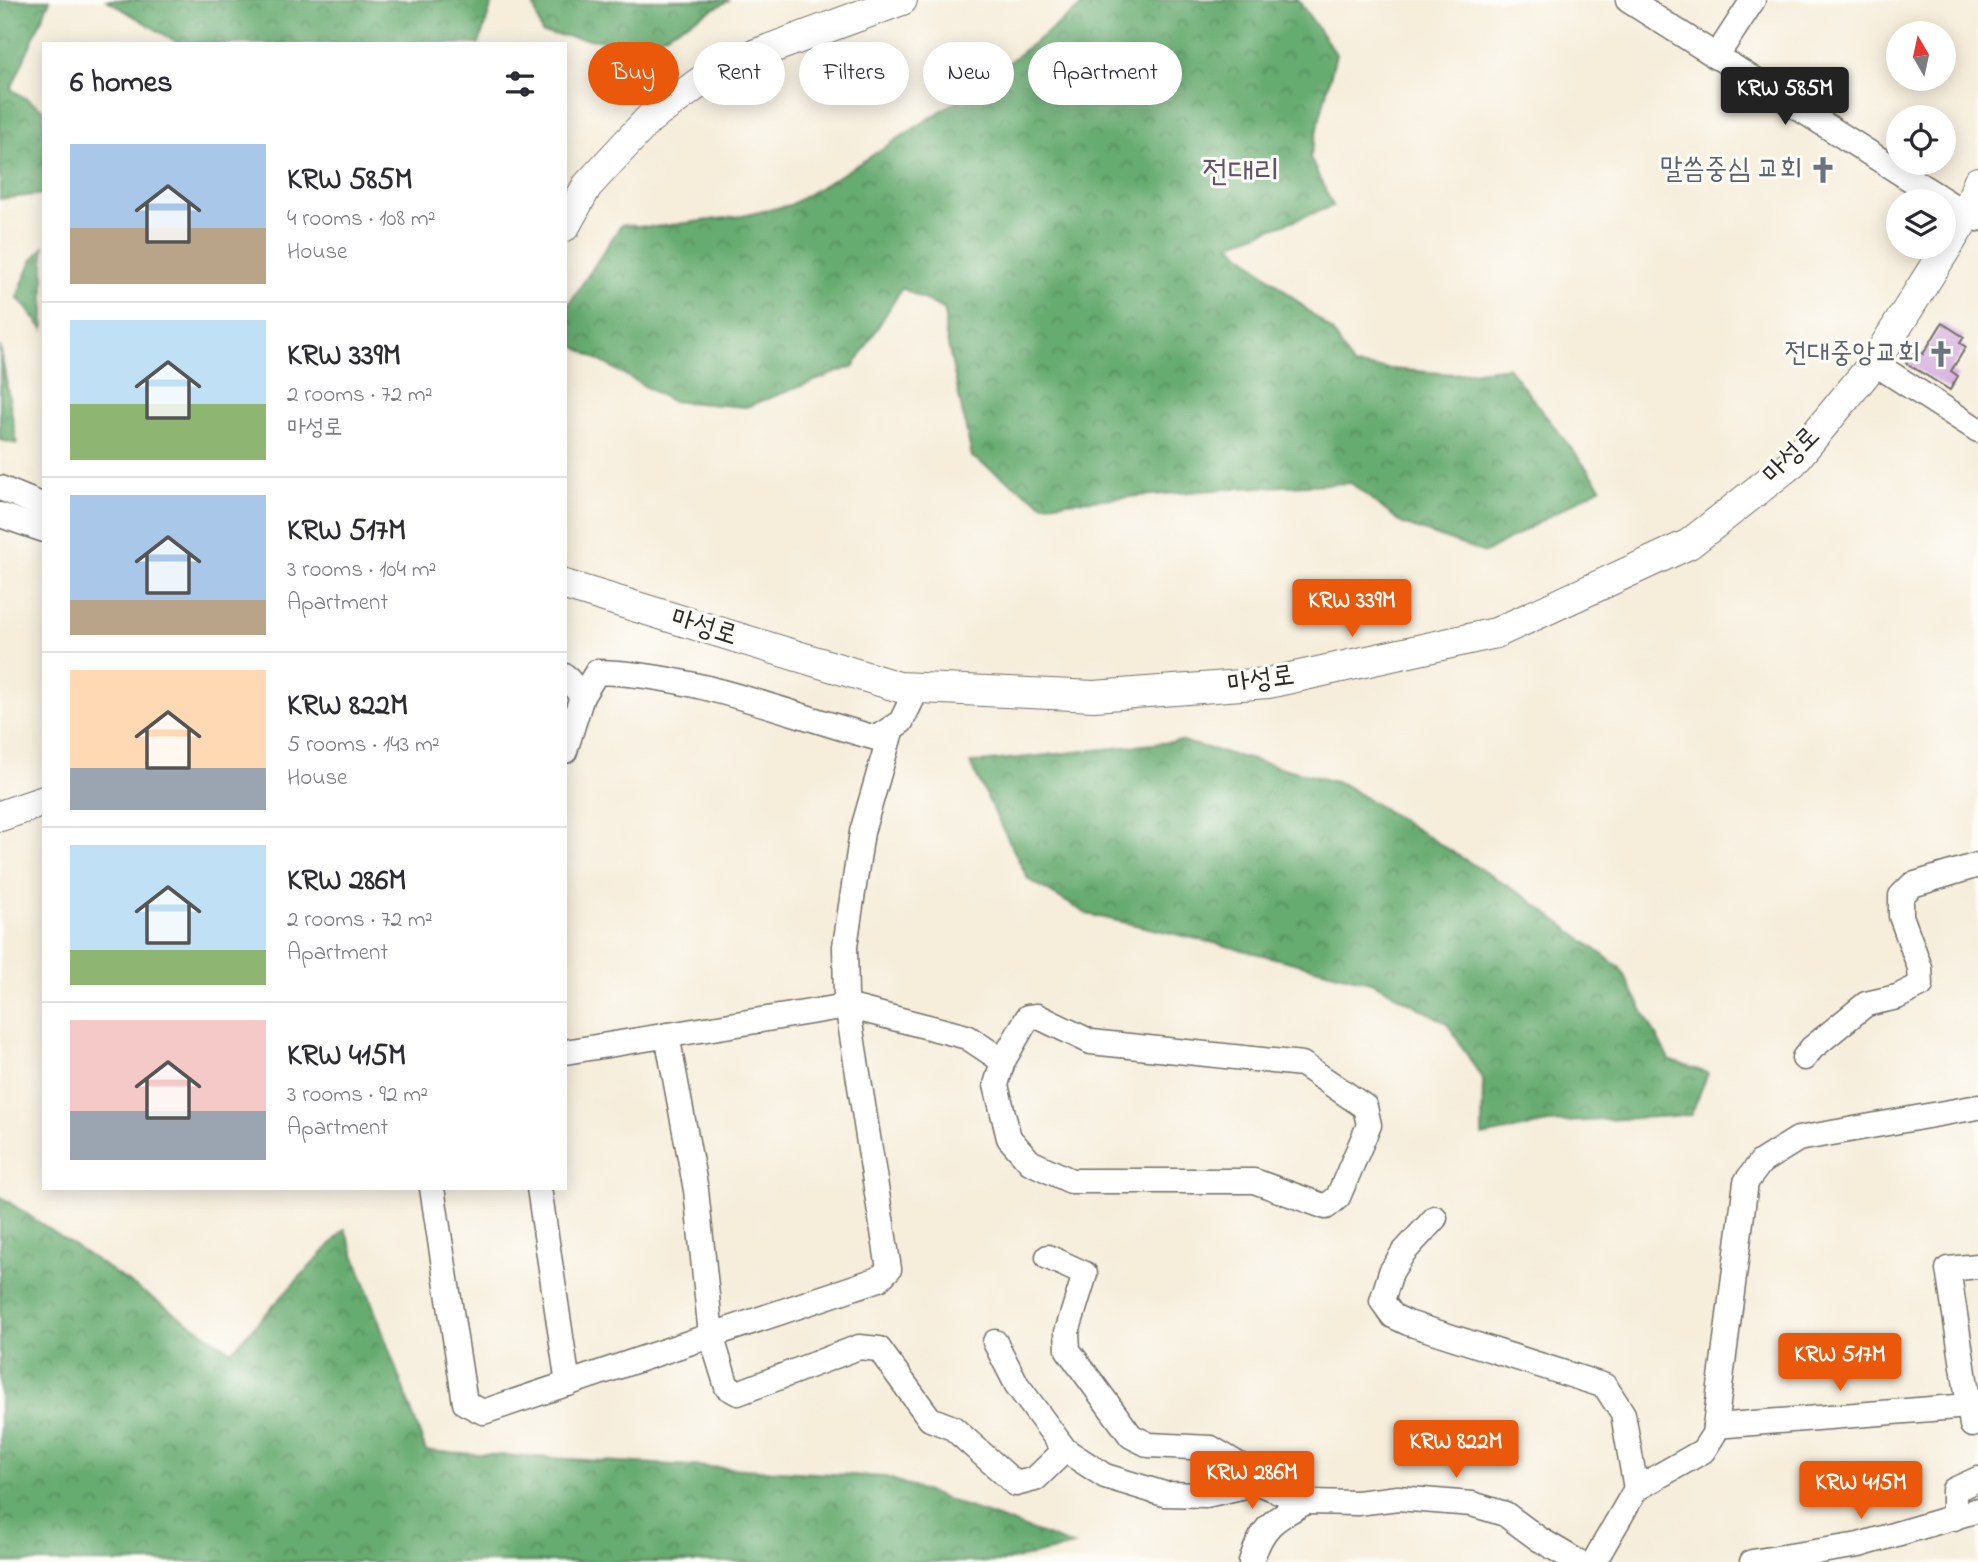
<!DOCTYPE html>
<meta charset="utf-8">
<style>
:root{--surface:#fff;--page:#f7f7f7;--text:#2b2b33;--muted:#7c7c81;--line:#e1e1e2;--accent:#ea580c}
body{margin:0;font-family:"Indie Flower","Poor Story",sans-serif;background:var(--page);color:var(--text);height:100vh;display:flex;flex-direction:column;font-size:26px;white-space:nowrap}
*{box-sizing:border-box;margin:0}
p{font-size:23px;color:var(--muted)}
.icon{flex:none;width:38px;height:38px;fill:none;stroke:currentColor;stroke-width:2;stroke-linecap:round;stroke-linejoin:round}
.map{position:relative;flex:1;overflow:hidden}
.side{position:absolute;left:42px;top:42px;width:525px;height:1148px;display:flex;flex-direction:column;background:var(--surface);border-radius:0px;box-shadow:0 4px 18px #0003}
.side>*{flex:none}
.hud{position:absolute;left:588px;top:42px;width:665px;height:63px;display:flex;gap:14px}
.needle{width:46px;rotate:351deg}
.buttons{position:absolute;left:1886px;top:21px;display:grid;gap:14px}
.buttons a{display:grid;place-items:center;width:70px;height:70px;border-radius:50%;background:var(--surface);box-shadow:0 4px 18px #0003;font-size:35px}
.price{position:absolute;translate:-50% -60px;padding:0 16px;border-radius:7px;background:var(--accent);color:#fff;font-size:23px;line-height:46px;filter:drop-shadow(0 2px 4px #0008)}
.price::after{content:'';position:absolute;left:50%;top:42px;width:21px;height:16px;margin-left:-10px;background:inherit;clip-path:polygon(0 0,100% 0,50% 100%)}
.price.selected{background:#222;color:#fff}
ul{padding:0;list-style:none}
li{display:flex;align-items:center;gap:21px;height:175px;padding:0 28px}
li+li{border-top:2px solid var(--line)}
li span{display:grid;place-items:center;flex:none;width:196px;height:140px;border-radius:0px;color:#555}
li>.icon{margin-inline-start:auto}
span .icon{width:84px;height:84px;fill:#fffc;stroke-width:1}
li b{font-size:30px}
h2{display:flex;justify-content:space-between;align-items:center;height:84px;padding:0 28px;font-size:30px}
.tag{padding:0 24px;border-radius:32px;background:var(--surface);box-shadow:0 4px 18px #0003;font-size:24px;line-height:63px}
.tag.selected{background:var(--accent);color:#fff}
.map>svg:first-child{display:block}
</style>
<div class="map">
<svg width="1978" height="1562" viewBox="0 0 1978 1562">
<defs>
<pattern id="forest-crowns" width="20" height="18" patternUnits="userSpaceOnUse" patternTransform="scale(1.75)"><rect width="20" height="18" fill="#66ab70"/><path d="M2 6a3 3 0 1 1 6 0M12 15a3 3 0 1 1 6 0" fill="none" stroke="#548b5c"/></pattern>
</defs>
<rect width="100%" height="100%" fill="#fdfcf7"/>
<filter id="ink" filterUnits="userSpaceOnUse"><feTurbulence type="fractalNoise" baseFrequency=".0143" numOctaves="2"/><feDisplacementMap in="SourceGraphic" scale="14" xChannelSelector="R" yChannelSelector="G"/><feConvolveMatrix kernelMatrix="1 2 1 2 8 2 1 2 1" color-interpolation-filters="sRGB"/></filter>
<filter id="wash" filterUnits="userSpaceOnUse"><feTurbulence type="fractalNoise" baseFrequency=".00686" numOctaves="4" result="noise"/><feDisplacementMap in="SourceGraphic" scale="28" xChannelSelector="R" yChannelSelector="G"/><feGaussianBlur stdDeviation="1.57" result="paint"/><feColorMatrix in="noise" values="0 0 0 0 0 0 0 0 0 0 0 0 0 0 0 0 0 1.4 0 .05"/><feComposite in="paint" operator="in"/></filter>
<g filter="url(#wash)">
<rect width="100%" height="100%" fill="#f6edda"/>
<g fill="url(#forest-crowns)" stroke="#486b4e" stroke-width="2">
<polygon points="0,0 50,0 11,89 44,110 44,194 0,199"/>
<polygon points="107,0 493,0 479,44 180,44"/>
<polygon points="532,0 730,0 644,46 542,33"/>
<polygon points="1099,0 1298,0 1336,54 1310,158 1333,206 1230,244 1332,331 1353,366 1454,374 1508,367 1601,487 1485,553 1401,523 1351,483 1238,488 1043,504 972,457 945,331 945,310 902,288 854,366 746,407 671,401 565,341 565,310 621,225 654,227 742,216 790,205 865,160 970,92 1088,1"/>
<polygon points="44,247 44,330 17,297 31,262"/>
<polygon points="0,346 17,444 0,440"/>
<polygon points="1181,741 1343,784 1527,898 1620,968 1669,1060 1708,1073 1691,1115 1548,1123 1482,1136 1483,1080 1447,1023 1374,983 1206,941 1087,914 1028,879 970,763"/>
<polygon points="0,1196 231,1351 345,1229 426,1451 886,1477 1074,1546 1001,1562 0,1562"/>
</g>
<g id="blocks">
<polygon fill="#cc9cda" points="1942,323 1964,337 1960,343 1966,347 1951,371 1958,376 1950,390 1906,363 1915,349 1923,354"/>
</g>
</g>
<g filter="url(#ink)">
<use href="#blocks" fill-opacity="0" stroke="#726f68" stroke-width="2"/>
<g fill="none" stroke-linecap="round" stroke-linejoin="round">
<defs>
<g id="minor">
<polyline points="1628,0 1967,215 1978,219"/>
<polyline points="1716,57 1753,0"/>
<polyline points="1874,363 1978,430"/>
<polyline points="0,488 44,506"/>
<polyline points="0,515 44,530"/>
<polyline points="565,676 582,696 565,751"/>
<path d="M582,696L597,672C693,674 784,713 876,738L901,722L918,687"/>
<polygon points="1037,1016 1091,1042 1302,1064 1365,1107 1369,1125 1338,1197 1326,1207 1254,1181 1071,1181 1030,1162 1009,1138 996,1085 1003,1061 1028,1017"/>
<polyline points="667,1035 696,1190 711,1335 727,1387 738,1393 859,1347 879,1349 930,1419 953,1428 1016,1484 1035,1479 1065,1450 1105,1476 1164,1494 1206,1495 1258,1483 1306,1502 1357,1503 1398,1498 1472,1504 1505,1514 1539,1539 1578,1562"/>
<polyline points="565,1052 847,1006 967,1037 1003,1061"/>
<polyline points="1804,1058 1812,1048 1866,1004 1897,997 1921,985 1920,968 1901,916 1901,896 1912,885 1978,865"/>
<polyline points="432,1188 465,1403 483,1412 879,1279 889,1269 846,998 845,946 862,832 892,728"/>
<polyline points="539,1188 568,1384"/>
<polyline points="1435,1218 1403,1253 1391,1272 1382,1301 1393,1316 1408,1323 1605,1386 1623,1414 1636,1489"/>
<polyline points="1048,1257 1085,1274 1067,1332 1068,1350 1131,1436 1149,1445 1211,1448 1246,1469 1258,1483"/>
<polyline points="1978,1266 1948,1269 1972,1425 1978,1423"/>
<polyline points="995,1342 1017,1385 1065,1450"/>
<polyline points="1715,1426 1969,1406"/>
<polyline points="1954,1518 1954,1490 1978,1479"/>
<path d="M1251,1562C1262,1526 1274,1519 1306,1502"/>
<polyline points="1594,1562 1636,1489 1703,1451 1714,1434 1746,1182 1761,1162 1798,1139 1978,1107"/>
<polyline points="1752,1562 1859,1545 1978,1510"/>
</g>
<g id="major">
<polyline points="565,226 587,186 649,119 721,67 902,0"/>
<polyline points="565,585 899,687 1094,696 1268,683 1496,633 1689,544 1792,463 1874,363 1967,215 1978,182"/>
<polyline points="0,816 44,801"/>
</g>
</defs>
<use href="#minor" stroke="#726f68" stroke-width="27"/>
<use href="#major" stroke="#726f68" stroke-width="32"/>
<use href="#minor" stroke="#fff" stroke-width="24"/>
<use href="#major" stroke="#fff" stroke-width="30"/>
</g>
</g>
<defs>
<symbol id="church-bare" viewBox="-9 -9 18 18"><path d="M-1.2-6h2.4v3.5h3.3v2.4h-3.3V6h-2.4V-.1h-3.3v-2.4h3.3Z" fill="#6b7280" stroke="#fdfcf7" stroke-width="2.5" paint-order="stroke"/></symbol>
</defs>
<g fill-rule="evenodd">
<use href="#church-bare" x="1804" y="151" width="38" height="38"/>
<use href="#church-bare" x="1922" y="335" width="38" height="38"/>
</g>
<g text-anchor="middle" dominant-baseline="central" stroke-width="6" stroke-linejoin="round" paint-order="stroke">
<g font-size="28" fill="#5b616d" stroke="#fdfcf7" text-anchor="end">
<text x="1802" y="170">말씀중심 교회</text>
<text x="1920" y="354">전대중앙교회</text>
</g>
<g font-size="28" fill="#2b2b2b" stroke="#fdfcf7">
<text transform="translate(1792 456) rotate(-45)">마성로</text>
<text transform="translate(704 628) rotate(17)">마성로</text>
<text transform="translate(1261 681) rotate(-8)">마성로</text>
</g>
<g font-size="32" fill="#635368" stroke="#fdfcf7">
<text x="1241" y="173">전대리</text>
</g>
</g>
</svg>
<div class="buttons">
<a><svg class="needle" viewBox="-14 -14 28 28"><path d="M0-13l5 13h-10z" fill="#e53935"/><path d="M0 13l5-13h-10z" fill="#7c7c81"/></svg></a>
<a><svg class="icon" aria-label="locate" viewBox="0 0 24 24"><circle cx="12" cy="12" r="6"/><path d="M12 2v4M12 18v4M2 12h4M18 12h4"/></svg></a>
<a><svg class="icon" aria-label="layers" viewBox="0 0 24 24"><path d="M12 4l9 5-9 5-9-5zM3 14l9 5 9-5"/></svg></a>
</div>
<b class="price selected" style="left:1785px;top:127px">KRW 585M</b>
<b class="price" style="left:1352px;top:639px">KRW 339M</b>
<b class="price" style="left:1840px;top:1393px">KRW 517M</b>
<b class="price" style="left:1456px;top:1480px">KRW 822M</b>
<b class="price" style="left:1252px;top:1511px">KRW 286M</b>
<b class="price" style="left:1861px;top:1521px">KRW 415M</b>
<div class="hud">
<a class="tag selected">Buy</a>
<a class="tag">Rent</a>
<a class="tag">Filters</a>
<a class="tag">New</a>
<a class="tag">Apartment</a>
</div>
<section class="side">
<h2>6 homes<svg class="icon" aria-label="filters" viewBox="0 0 24 24"><path d="M4 7h16M4 17h16"/><circle cx="9" cy="7" r="2"/><circle cx="15" cy="17" r="2"/></svg></h2>
<ul>
<li><span style="background:linear-gradient(#a9c7e8 60%,#b9a48a 0)"><svg class="icon" aria-label="home" viewBox="0 0 24 24"><path d="M3 11l9-7 9 7M6 9v11h12V9"/></svg></span><div><b>KRW 585M</b><p>4 rooms · 108 m²</p><p>House</p></div></li>
<li><span style="background:linear-gradient(#bfe0f5 60%,#8fb573 0)"><svg class="icon" aria-label="home" viewBox="0 0 24 24"><path d="M3 11l9-7 9 7M6 9v11h12V9"/></svg></span><div><b>KRW 339M</b><p>2 rooms · 72 m²</p><p>마성로</p></div></li>
<li><span style="background:linear-gradient(#a9c7e8 75%,#b9a48a 0)"><svg class="icon" aria-label="home" viewBox="0 0 24 24"><path d="M3 11l9-7 9 7M6 9v11h12V9"/></svg></span><div><b>KRW 517M</b><p>3 rooms · 104 m²</p><p>Apartment</p></div></li>
<li><span style="background:linear-gradient(#ffd9b3 70%,#9aa5b1 0)"><svg class="icon" aria-label="home" viewBox="0 0 24 24"><path d="M3 11l9-7 9 7M6 9v11h12V9"/></svg></span><div><b>KRW 822M</b><p>5 rooms · 143 m²</p><p>House</p></div></li>
<li><span style="background:linear-gradient(#bfe0f5 75%,#8fb573 0)"><svg class="icon" aria-label="home" viewBox="0 0 24 24"><path d="M3 11l9-7 9 7M6 9v11h12V9"/></svg></span><div><b>KRW 286M</b><p>2 rooms · 72 m²</p><p>Apartment</p></div></li>
<li><span style="background:linear-gradient(#f6c9c9 65%,#9aa5b1 0)"><svg class="icon" aria-label="home" viewBox="0 0 24 24"><path d="M3 11l9-7 9 7M6 9v11h12V9"/></svg></span><div><b>KRW 415M</b><p>3 rooms · 92 m²</p><p>Apartment</p></div></li>
</ul>
</section>
</div>
